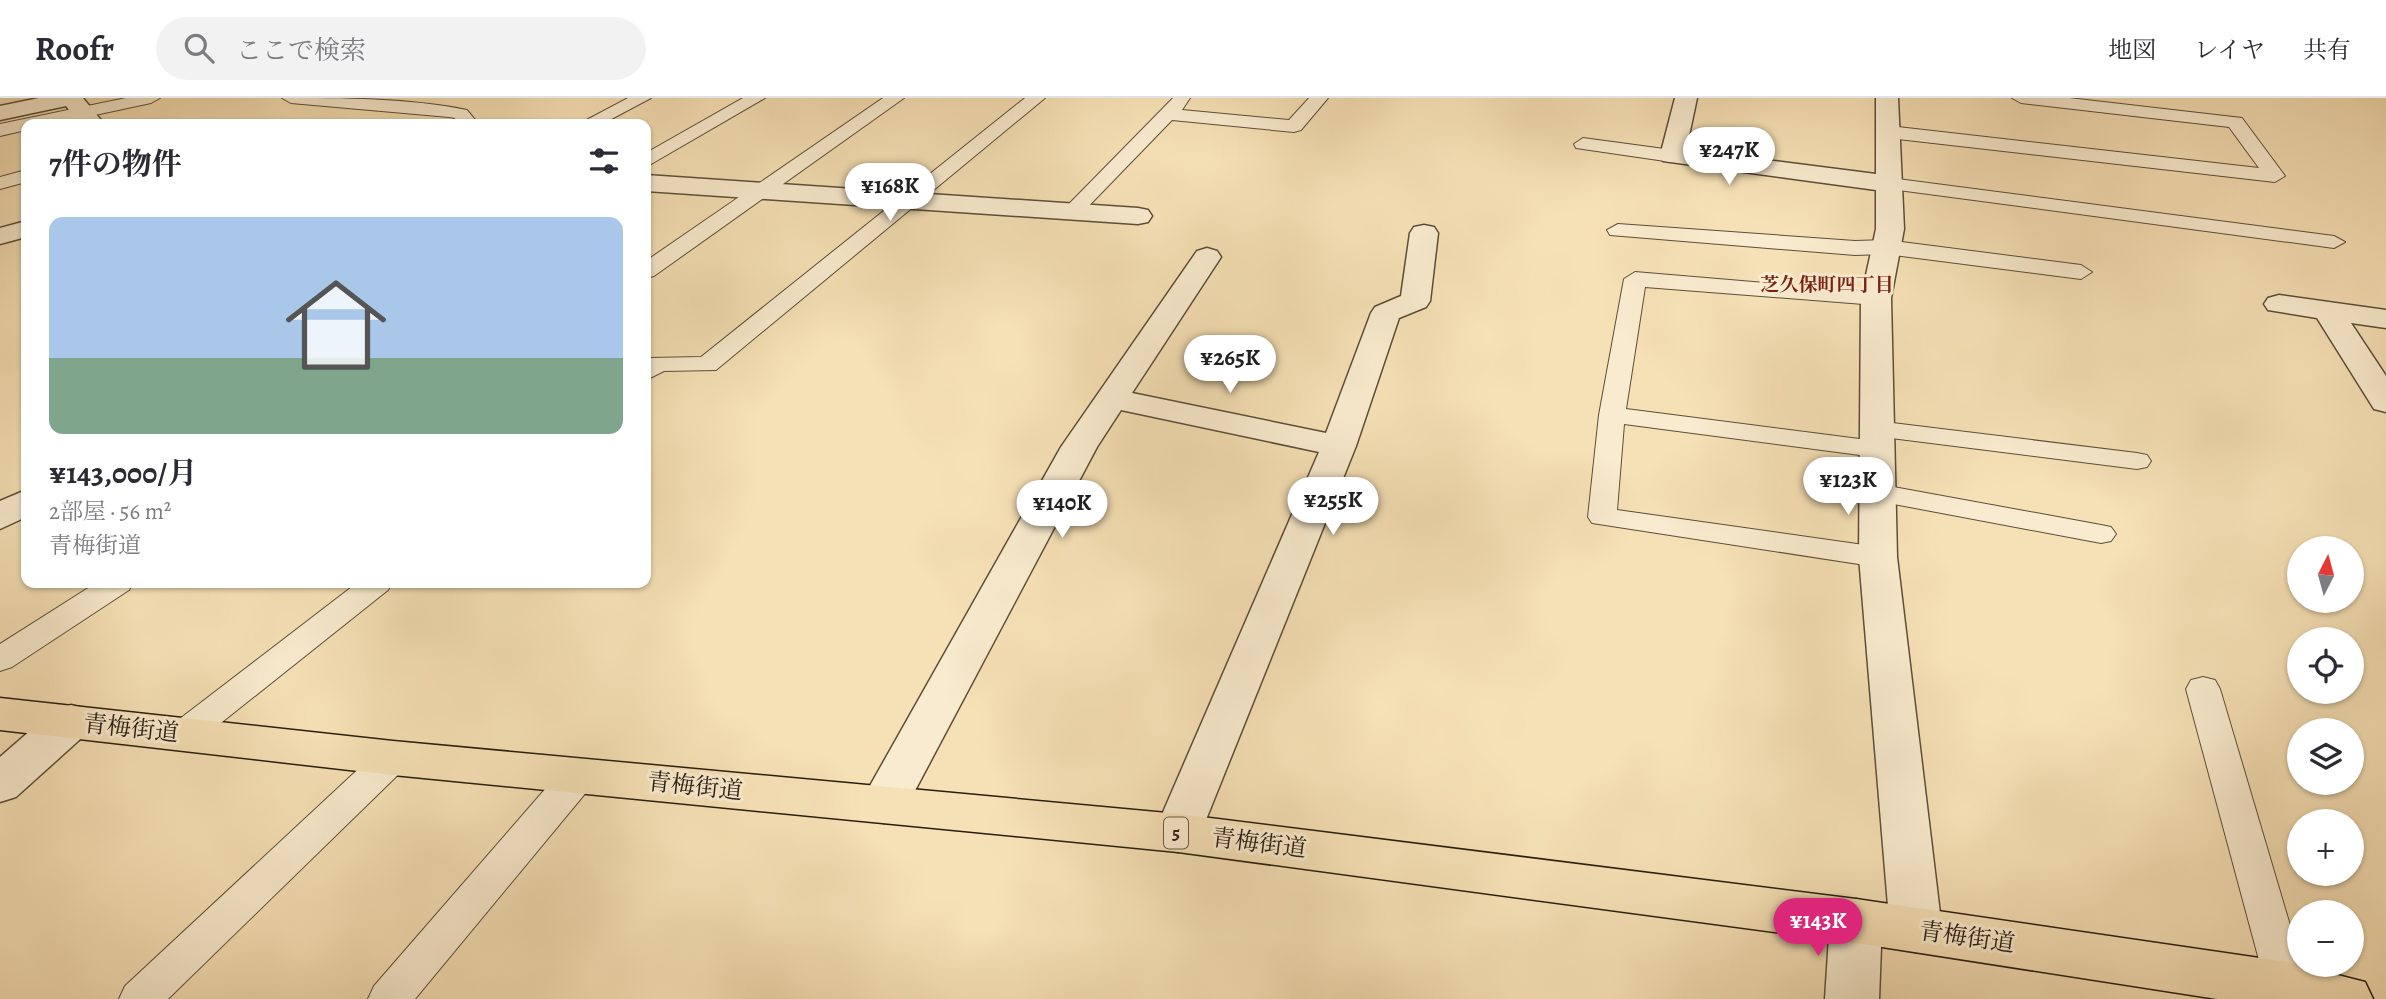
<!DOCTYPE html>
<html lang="ja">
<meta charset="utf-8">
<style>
:root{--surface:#fff;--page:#f2f2f3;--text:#2b2b33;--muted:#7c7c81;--line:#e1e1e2;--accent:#db2777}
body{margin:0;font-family:Alegreya,"Noto Serif JP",serif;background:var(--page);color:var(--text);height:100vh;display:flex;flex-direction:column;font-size:26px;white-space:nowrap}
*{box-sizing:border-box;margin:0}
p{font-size:23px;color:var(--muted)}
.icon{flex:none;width:38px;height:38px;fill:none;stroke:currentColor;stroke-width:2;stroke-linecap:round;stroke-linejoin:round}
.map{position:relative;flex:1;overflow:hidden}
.panel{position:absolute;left:21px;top:21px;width:630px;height:469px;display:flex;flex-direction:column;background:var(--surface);border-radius:14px;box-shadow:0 2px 5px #0004}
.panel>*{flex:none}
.needle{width:46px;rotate:6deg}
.tools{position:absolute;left:2287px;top:438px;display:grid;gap:14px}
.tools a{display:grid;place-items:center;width:77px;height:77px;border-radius:50%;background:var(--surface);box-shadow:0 2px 5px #0004;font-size:35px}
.price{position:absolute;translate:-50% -60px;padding:0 16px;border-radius:24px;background:#fff;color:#222;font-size:23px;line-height:46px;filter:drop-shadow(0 2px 4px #0008)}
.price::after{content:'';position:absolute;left:50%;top:42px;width:21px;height:16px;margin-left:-10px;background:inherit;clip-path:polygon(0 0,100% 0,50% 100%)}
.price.selected{background:var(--accent);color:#fff}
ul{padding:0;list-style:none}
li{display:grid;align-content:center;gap:14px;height:371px;padding:0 28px}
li+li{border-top:2px solid var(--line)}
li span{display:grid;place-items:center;height:217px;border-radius:14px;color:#555}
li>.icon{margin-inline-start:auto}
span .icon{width:126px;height:126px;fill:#fffc;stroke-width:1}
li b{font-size:30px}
h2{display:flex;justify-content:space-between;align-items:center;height:84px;padding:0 28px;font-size:30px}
header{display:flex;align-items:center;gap:42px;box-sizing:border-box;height:98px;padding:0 35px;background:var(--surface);border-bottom:2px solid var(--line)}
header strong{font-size:33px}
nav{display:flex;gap:38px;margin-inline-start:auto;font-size:24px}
.search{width:490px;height:63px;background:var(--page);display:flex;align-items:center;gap:18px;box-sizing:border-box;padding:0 24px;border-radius:38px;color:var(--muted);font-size:26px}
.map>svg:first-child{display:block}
</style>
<header>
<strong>Roofr</strong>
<div class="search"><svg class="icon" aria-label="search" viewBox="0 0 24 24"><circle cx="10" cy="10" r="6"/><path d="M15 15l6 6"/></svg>ここで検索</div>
<nav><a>地図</a><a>レイヤ</a><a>共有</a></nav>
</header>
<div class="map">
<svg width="2386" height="901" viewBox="0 0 2386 901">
<rect width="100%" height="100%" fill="#f6e0b5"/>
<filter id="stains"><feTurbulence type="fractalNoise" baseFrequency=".00286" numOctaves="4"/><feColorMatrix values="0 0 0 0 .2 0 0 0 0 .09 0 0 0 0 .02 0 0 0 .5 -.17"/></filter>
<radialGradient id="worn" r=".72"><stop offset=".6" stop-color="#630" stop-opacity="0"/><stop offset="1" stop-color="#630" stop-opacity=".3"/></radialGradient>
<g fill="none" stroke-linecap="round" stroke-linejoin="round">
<defs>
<g id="lane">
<polygon points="126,0 160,0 151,5 53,26 26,26 26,32 0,38 0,26"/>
<path d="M282,0C342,0 409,0 467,12L476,23L474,26H456L455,20L449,19L291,5Z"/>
<polygon points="628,0 651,0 602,26 579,26"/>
<polygon points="743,0 765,0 646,69 646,55"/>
<polygon points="883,0 904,0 654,178 646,180 646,163"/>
<polygon points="1025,0 1045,0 716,272 664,273 646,282 646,263 649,260 701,259"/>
<polygon points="1173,0 1190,0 1182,12 1289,22 1309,0 1328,0 1301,32 1294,34 1172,22 1079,118 1065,118 1062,114 1065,110"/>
<polygon points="2012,0 2069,0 2242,20 2285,78 2275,84 1889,40 1880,34 1889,28 2259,70 2229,29 2021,5"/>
<polygon points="1583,40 1672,52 1682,58 1672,64 1576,50 1574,46"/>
<polygon points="26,72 26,84 0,91 0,79"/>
<polygon points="1890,80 2334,138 2345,144 2334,150 1883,90 1880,86 1883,82"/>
<polygon points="1618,126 1855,143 1886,142 2081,167 2092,174 2081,181 1886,156 1855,157 1610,137 1607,132"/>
<polygon points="1635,174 1884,195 1888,200 1884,205 1876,207 1645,189 1626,311 1875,343 1885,345 1889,351 1885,357 1875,359 1624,326 1617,412 1878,449 1889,452 1893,459 1889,466 1878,469 1592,425 1588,419 1599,317 1624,181"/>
<polygon points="1876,323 2137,355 2147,357 2151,363 2147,369 2137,371 1867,337 1863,331 1867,325"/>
<polygon points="1877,386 2101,427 2111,429 2116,436 2111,443 2101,445 1867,401 1863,395 1867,389"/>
<polygon points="96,485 133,485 129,492 12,569 0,573 0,546"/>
<polygon points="357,485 392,485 388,492 197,644 185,648 173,644 168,635 173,626"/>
<polygon points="2203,579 2215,582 2220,591 2308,888 2302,901 2272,901 2266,888 2186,591 2191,582"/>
<polygon points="393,647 405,650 411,660 405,670 168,901 119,901 125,888 381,650"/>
<polygon points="580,662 593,666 598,676 593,686 415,901 368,901 374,888 567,666"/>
</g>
<g id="street">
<polygon points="39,0 83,0 104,26 80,26 66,8 0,22 0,8"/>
<polygon points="1675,0 1697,0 1686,52 1876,76 1876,0 1898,0 1904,131 1891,200 1897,459 1942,832 1934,848 1916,854 1898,848 1890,832 1859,459 1861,200 1876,131 1876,92 1663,63 1660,58"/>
<polygon points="646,77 1138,110 1148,112 1152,118 1148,124 1138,126 646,93"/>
<polygon points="26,123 26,139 0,146 0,130"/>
<polygon points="1424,127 1434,129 1438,135 1430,203 1426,209 1399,220 1356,348 1195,749 1178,754 1161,749 1154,735 1319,354 1121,312 1097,349 901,719 884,725 867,719 860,706 867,693 1061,349 1197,153 1207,150 1217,153 1221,159 1132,295 1326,335 1371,215 1375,209 1401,198 1410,135 1414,129"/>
<polygon points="2279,197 2386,212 2386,230 2351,225 2386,278 2386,314 2374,311 2317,220 2268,212 2264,206 2268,200"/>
<polygon points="26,392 26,419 0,431 0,403"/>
<polygon points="71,607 87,611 93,623 87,635 16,699 0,704 0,659 55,611"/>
<polygon points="1856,801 1874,807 1882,823 1879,901 1825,901 1830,823 1838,807"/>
</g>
<polygon id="primary" points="0,600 393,643 1178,716 1856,801 2287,864 2365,884 2373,901 2217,901 1856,845 1178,754 393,677 0,632"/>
</defs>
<use href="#lane" stroke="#5c4e39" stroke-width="2"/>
<use href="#street" stroke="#5c4e39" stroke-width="3"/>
<use href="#primary" stroke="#291d10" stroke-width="3"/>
<use href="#lane" fill="#f9ebcf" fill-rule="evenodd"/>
<use href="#street" fill="#f9ebcf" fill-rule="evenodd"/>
<use href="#primary" fill="#f6e0b5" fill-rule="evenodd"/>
</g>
<g text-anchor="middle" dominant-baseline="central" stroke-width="6" stroke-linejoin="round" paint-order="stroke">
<g font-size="19" font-weight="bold" fill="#7a1f14" stroke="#f9ebcf">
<text x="1827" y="187">芝久保町四丁目</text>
</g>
<rect fill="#f9ebcf" stroke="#675b49" stroke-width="2" x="1164" y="719.5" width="24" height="31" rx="5"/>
<g font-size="19" font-weight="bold" fill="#291d10">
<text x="1176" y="735">5</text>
</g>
<g font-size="24" fill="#291d10" stroke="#f9ebcf">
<text transform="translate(131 630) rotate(6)">青梅街道</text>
<text transform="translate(695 688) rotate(6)">青梅街道</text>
<text transform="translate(1259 745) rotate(7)">青梅街道</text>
<text transform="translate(1967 839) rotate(8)">青梅街道</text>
</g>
</g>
<rect width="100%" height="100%" filter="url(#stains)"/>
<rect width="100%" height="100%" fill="url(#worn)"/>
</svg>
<div class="tools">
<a><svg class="needle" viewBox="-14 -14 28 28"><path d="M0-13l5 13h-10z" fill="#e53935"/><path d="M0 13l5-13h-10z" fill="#7c7c81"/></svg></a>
<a><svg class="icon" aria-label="locate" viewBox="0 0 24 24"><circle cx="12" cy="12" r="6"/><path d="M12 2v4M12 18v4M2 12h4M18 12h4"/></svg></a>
<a><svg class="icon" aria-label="layers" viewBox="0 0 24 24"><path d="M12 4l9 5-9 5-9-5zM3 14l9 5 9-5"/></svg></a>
<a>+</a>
<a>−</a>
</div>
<b class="price" style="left:1729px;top:89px">¥247K</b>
<b class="price" style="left:890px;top:125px">¥168K</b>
<b class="price" style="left:1230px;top:297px">¥265K</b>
<b class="price" style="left:1848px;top:419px">¥123K</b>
<b class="price" style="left:1333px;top:439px">¥255K</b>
<b class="price" style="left:1062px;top:442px">¥140K</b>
<b class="price selected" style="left:1818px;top:860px">¥143K</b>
<section class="panel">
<h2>7件の物件<svg class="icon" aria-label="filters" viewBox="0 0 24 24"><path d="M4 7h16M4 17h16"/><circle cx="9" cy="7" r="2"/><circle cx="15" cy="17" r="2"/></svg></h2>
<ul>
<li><span style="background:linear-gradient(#a9c7e8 65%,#7fa58c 0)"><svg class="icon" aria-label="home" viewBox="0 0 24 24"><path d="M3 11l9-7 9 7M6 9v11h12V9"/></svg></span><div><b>¥143,000/月</b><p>2部屋 · 56 m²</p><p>青梅街道</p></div></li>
</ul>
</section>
</div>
